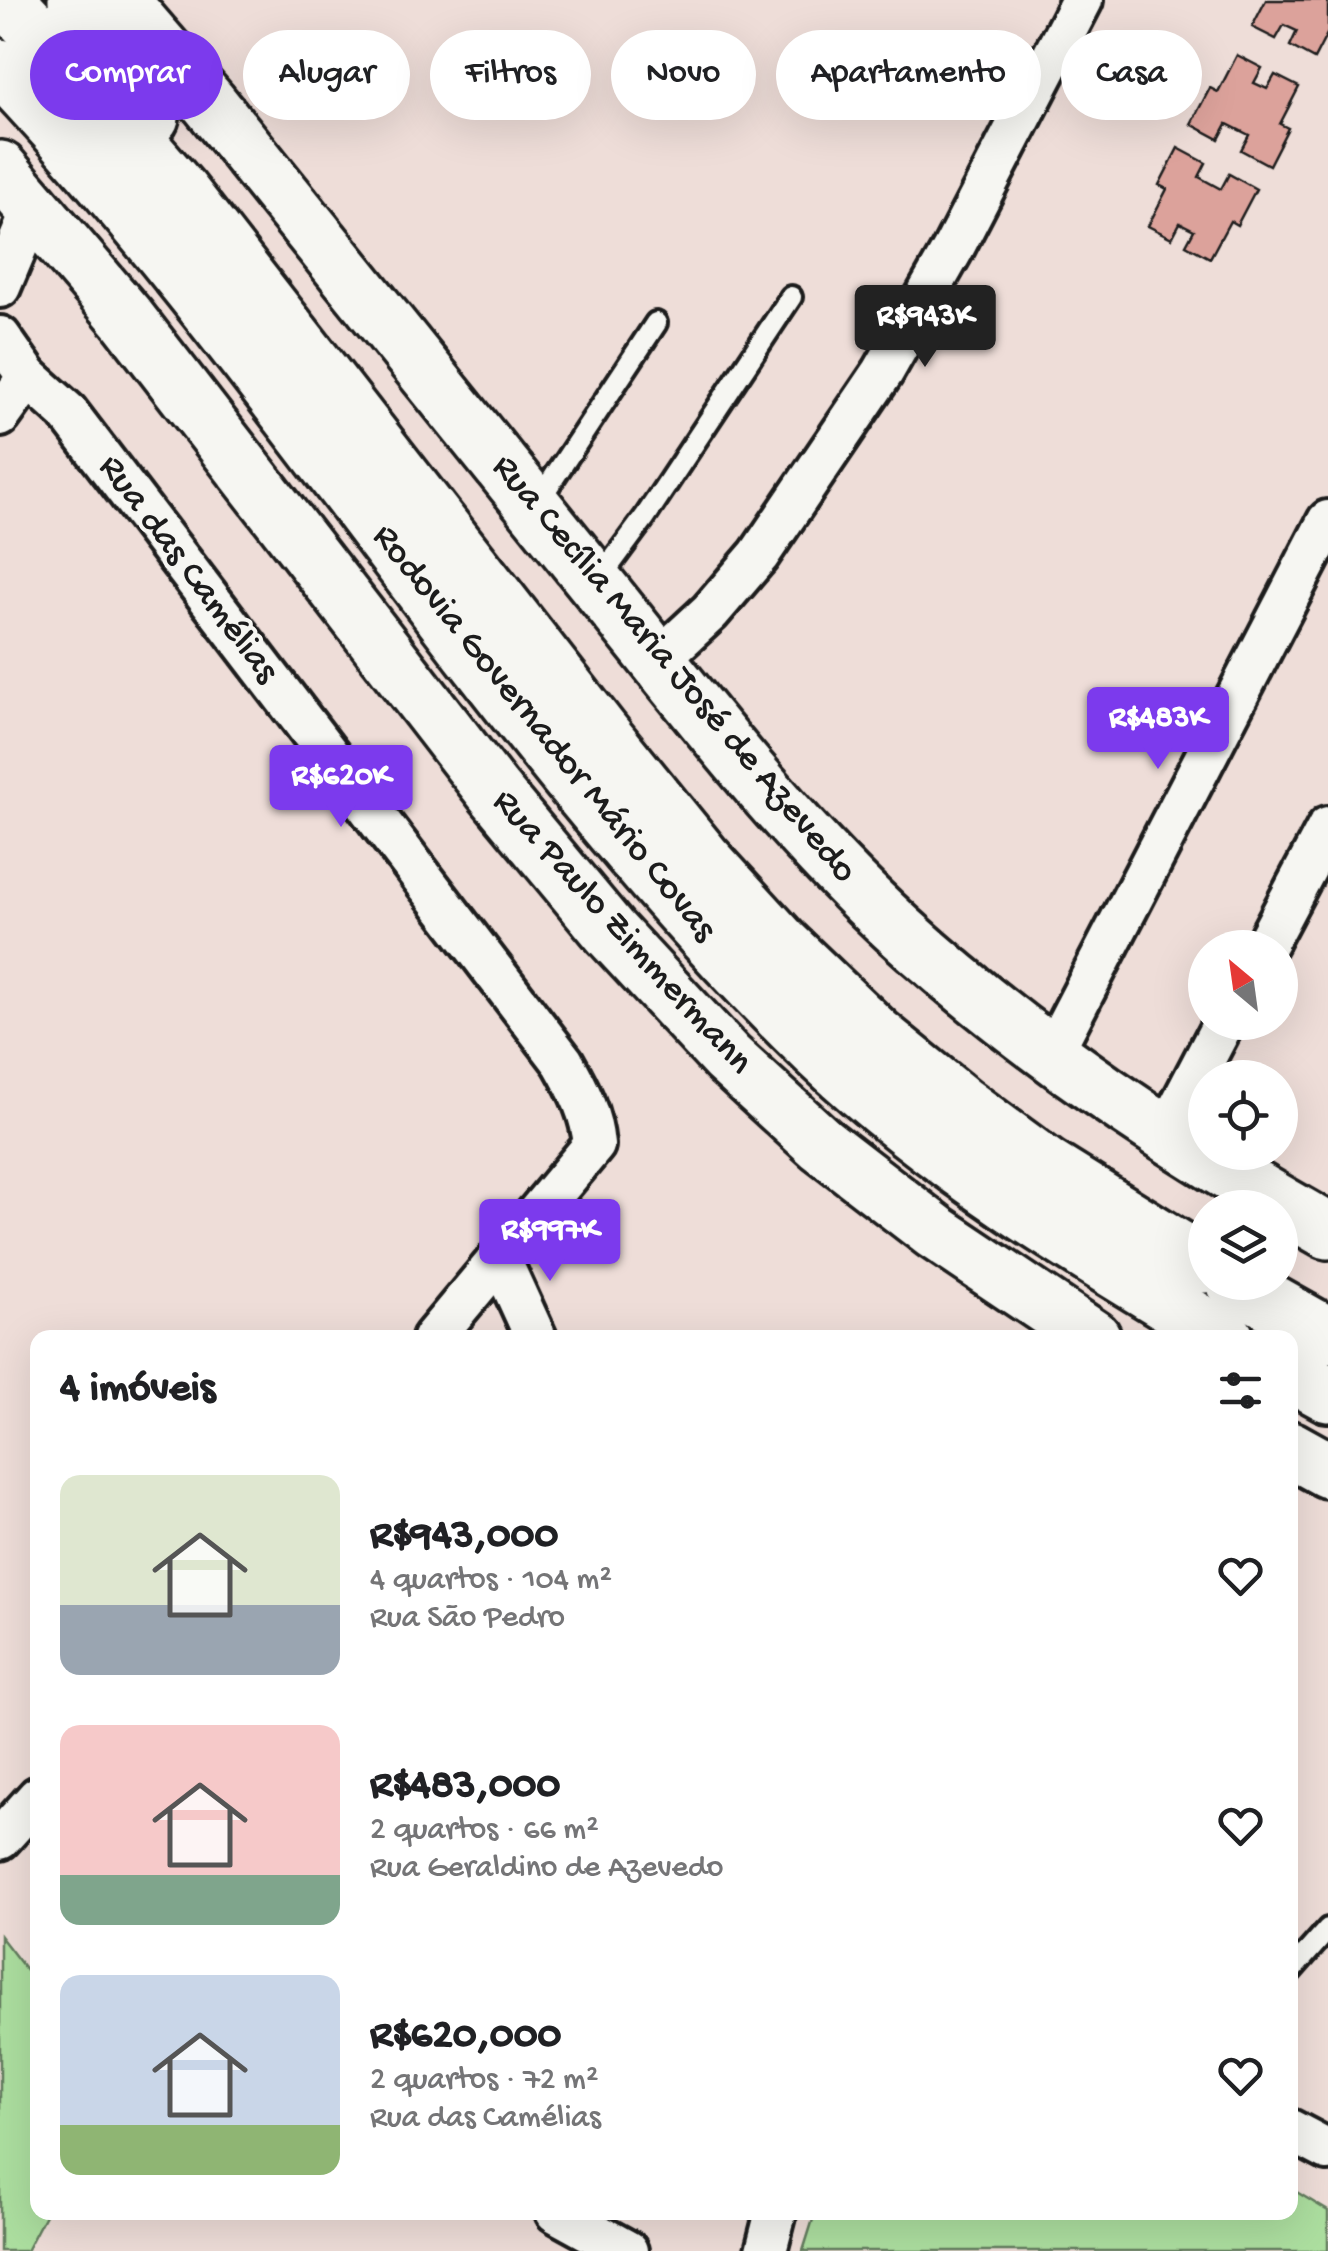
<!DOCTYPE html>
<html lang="pt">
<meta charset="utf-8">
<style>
:root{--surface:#fff;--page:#f6f6f6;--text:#202124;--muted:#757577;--accent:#7c3aed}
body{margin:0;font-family:"Gochi Hand",sans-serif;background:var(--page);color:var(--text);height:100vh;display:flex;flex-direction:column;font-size:38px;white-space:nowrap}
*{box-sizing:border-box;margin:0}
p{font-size:32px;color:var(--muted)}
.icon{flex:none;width:55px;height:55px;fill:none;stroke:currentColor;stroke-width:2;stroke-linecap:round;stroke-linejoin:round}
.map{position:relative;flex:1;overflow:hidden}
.sheet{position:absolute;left:30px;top:1330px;width:1268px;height:890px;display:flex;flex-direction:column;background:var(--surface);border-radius:20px;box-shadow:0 10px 40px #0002}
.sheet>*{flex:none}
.guide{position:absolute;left:30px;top:30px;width:1270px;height:90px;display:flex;gap:20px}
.needle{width:65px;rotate:331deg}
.buttons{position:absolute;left:1188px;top:930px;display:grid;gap:20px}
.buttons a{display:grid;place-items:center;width:110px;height:110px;border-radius:50%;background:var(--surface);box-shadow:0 10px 40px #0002;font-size:50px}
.price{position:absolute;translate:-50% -85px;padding:0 22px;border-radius:10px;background:var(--accent);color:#fff;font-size:32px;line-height:65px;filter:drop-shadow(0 2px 5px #0008)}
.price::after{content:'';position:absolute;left:50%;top:60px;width:30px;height:22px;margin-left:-15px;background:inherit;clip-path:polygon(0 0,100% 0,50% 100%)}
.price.active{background:#222;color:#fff}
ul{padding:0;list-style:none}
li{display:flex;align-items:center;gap:30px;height:250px;padding:0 30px}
li span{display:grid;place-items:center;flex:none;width:280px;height:200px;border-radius:20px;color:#555}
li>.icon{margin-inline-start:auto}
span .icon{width:120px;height:120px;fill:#fffc;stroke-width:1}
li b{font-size:42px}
h2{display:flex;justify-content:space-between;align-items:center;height:120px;padding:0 30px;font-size:42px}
.tag{padding:0 35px;border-radius:45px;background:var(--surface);box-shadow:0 10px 40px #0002;font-size:35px;line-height:90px}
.tag.active{background:var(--accent);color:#fff}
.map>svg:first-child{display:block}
</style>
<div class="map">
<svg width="1328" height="2251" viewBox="0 0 1328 2251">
<rect width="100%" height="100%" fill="#eeddd8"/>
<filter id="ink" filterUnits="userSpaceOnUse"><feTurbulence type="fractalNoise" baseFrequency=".01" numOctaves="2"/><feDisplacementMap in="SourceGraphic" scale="20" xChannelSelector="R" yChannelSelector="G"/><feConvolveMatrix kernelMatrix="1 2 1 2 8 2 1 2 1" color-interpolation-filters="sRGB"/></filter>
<g filter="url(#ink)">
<g fill="#acde9f" stroke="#647d5e" stroke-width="2.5">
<polygon points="0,1936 37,1984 38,2212 46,2213 26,2251 0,2251"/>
<polygon points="1290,2188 1328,2211 1328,2251 803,2251 815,2213 1290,2212"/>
</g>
<g fill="#dca29b" stroke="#1c1c1c" stroke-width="2.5">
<polygon points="1266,0 1328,0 1328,32 1314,59 1290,46 1297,31 1284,25 1276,39 1252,27"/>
<polygon points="1237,55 1262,68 1254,83 1267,89 1275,75 1299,87 1280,124 1288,128 1269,165 1241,150 1249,135 1227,124 1219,139 1191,124 1210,88 1218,92"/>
<polygon points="1178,148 1206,163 1199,177 1221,189 1229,174 1256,189 1237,225 1230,221 1210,258 1186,245 1194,230 1180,223 1172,238 1148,226 1167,189 1159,185"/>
</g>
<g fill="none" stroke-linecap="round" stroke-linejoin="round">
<defs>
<g id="lane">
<polyline points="535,506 656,323"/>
<polyline points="597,582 645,517 791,297"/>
<polyline points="1290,1972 1328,1929"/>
</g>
<g id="street">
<polyline points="0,287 34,206"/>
<path d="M0,337L28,377L67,412L563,1062C579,1090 591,1113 594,1145L433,1338"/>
<polyline points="0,416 28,377"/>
<polyline points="658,660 710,612 759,555 883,372 953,249 1082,0"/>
<polyline points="1264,948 1328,827"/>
<polyline points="1051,1055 1328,521"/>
<polyline points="1165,1135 1224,1022"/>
<polyline points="500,1259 536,1338"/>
<polyline points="0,1839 38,1797"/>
<polyline points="1290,2130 1328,2150"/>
<polyline points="556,2212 627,2251"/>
<polyline points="766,2251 776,2212"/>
</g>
<g id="primary">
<path d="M120,0L209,103C338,264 468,425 598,586C694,705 787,828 900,931C1030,1049 1175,1145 1328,1231"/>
<polyline points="0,169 127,318 493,791 610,932 727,1058 821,1144 935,1232 1093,1338"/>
<polyline points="1290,1449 1328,1470"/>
</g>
<g id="highway">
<polyline points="7,0 99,98 180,191 600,731 703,858 782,944 877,1035 963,1105 1046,1166 1205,1265"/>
<polyline points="76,0 151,117"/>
<path d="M0,67C294,377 508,754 817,1051C938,1166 1083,1253 1226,1338"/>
<polyline points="1234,1282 1328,1335"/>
<polyline points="1290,1373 1328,1394"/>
</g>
</defs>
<use href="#lane" stroke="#1c1c1c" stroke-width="28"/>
<use href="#street" stroke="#1c1c1c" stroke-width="48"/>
<use href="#primary" stroke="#1c1c1c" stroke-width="62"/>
<use href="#highway" stroke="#1c1c1c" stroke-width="62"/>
<use href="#lane" stroke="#f6f6f2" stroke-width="20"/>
<use href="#street" stroke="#f6f6f2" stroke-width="40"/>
<use href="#primary" stroke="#f6f6f2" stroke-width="55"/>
<use href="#highway" stroke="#f6f6f2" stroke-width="55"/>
</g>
</g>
<g text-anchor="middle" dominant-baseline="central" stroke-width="8" stroke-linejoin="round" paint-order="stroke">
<g font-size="38" fill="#1c1c1c" stroke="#f6f6f2">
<text transform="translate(187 570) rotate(53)">Rua das Camélias</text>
<text transform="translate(673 670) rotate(50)">Rua Cecília Maria José de Azevedo</text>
<text transform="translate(543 734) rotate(51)">Rodovia Governador Mário Covas</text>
<text transform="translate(621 933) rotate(48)">Rua Paulo Zimmermann</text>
</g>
</g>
</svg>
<div class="buttons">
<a><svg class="needle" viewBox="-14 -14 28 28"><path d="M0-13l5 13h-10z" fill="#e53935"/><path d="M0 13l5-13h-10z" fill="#757577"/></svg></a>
<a><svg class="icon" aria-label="locate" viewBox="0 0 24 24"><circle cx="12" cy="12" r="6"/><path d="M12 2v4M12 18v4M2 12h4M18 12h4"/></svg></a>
<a><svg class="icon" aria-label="layers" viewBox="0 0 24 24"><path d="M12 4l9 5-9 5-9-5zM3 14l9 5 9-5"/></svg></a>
</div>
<b class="price active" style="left:925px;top:370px">R$943K</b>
<b class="price" style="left:1158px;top:772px">R$483K</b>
<b class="price" style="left:341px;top:830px">R$620K</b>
<b class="price" style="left:550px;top:1284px">R$997K</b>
<div class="guide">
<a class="tag active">Comprar</a>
<a class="tag">Alugar</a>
<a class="tag">Filtros</a>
<a class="tag">Novo</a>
<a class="tag">Apartamento</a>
<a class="tag">Casa</a>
</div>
<section class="sheet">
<h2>4 imóveis<svg class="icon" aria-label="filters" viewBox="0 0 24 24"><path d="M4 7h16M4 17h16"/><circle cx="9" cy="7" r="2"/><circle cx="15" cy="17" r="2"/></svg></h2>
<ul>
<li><span style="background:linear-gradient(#dfe7d0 65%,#9aa5b1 0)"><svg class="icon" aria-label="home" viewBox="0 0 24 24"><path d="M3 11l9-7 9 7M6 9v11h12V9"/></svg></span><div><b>R$943,000</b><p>4 quartos · 104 m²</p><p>Rua São Pedro</p></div><svg class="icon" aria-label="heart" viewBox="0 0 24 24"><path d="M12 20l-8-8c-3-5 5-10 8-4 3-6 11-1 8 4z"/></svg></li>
<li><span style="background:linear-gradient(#f6c9c9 75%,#7fa58c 0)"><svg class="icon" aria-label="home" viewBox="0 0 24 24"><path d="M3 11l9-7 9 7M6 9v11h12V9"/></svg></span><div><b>R$483,000</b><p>2 quartos · 66 m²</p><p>Rua Geraldino de Azevedo</p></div><svg class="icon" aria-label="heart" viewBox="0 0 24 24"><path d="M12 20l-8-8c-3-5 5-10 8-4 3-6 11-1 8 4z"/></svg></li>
<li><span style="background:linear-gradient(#c9d6e8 75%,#8fb573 0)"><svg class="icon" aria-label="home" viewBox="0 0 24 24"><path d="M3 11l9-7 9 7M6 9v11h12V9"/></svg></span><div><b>R$620,000</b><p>2 quartos · 72 m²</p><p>Rua das Camélias</p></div><svg class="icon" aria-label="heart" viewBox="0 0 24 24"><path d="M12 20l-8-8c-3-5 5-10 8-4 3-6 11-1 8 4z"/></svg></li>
</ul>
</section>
</div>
